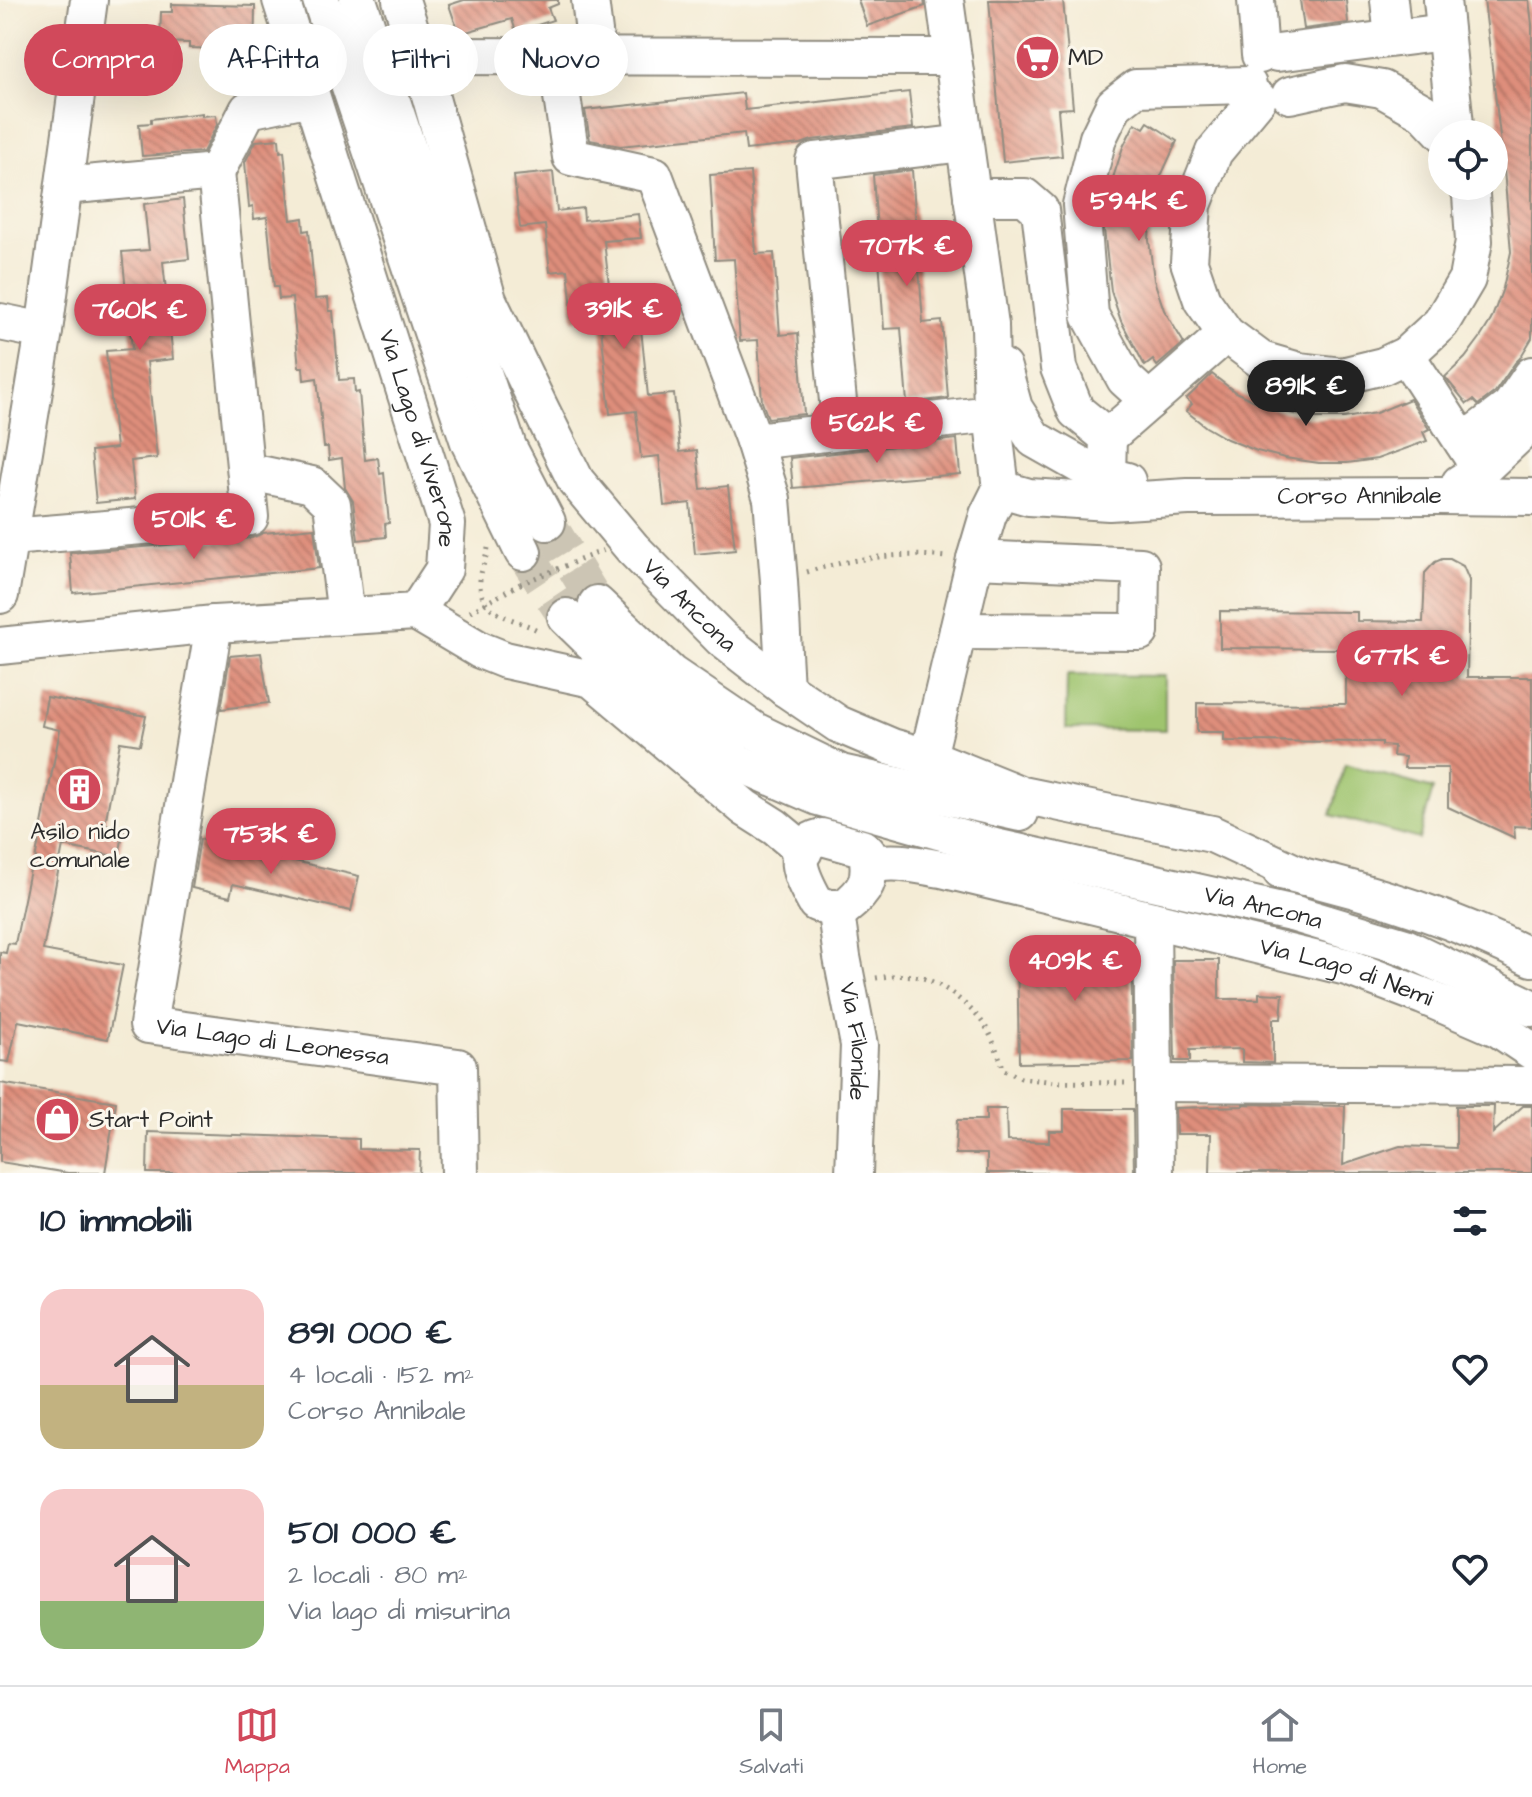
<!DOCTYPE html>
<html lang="it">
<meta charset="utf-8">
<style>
:root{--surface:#fff;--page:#f6f6f7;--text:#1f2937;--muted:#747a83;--line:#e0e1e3;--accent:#d1495b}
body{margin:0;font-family:"Architects Daughter",sans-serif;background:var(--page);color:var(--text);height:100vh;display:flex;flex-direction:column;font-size:30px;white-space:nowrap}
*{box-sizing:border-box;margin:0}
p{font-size:26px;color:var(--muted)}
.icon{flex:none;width:44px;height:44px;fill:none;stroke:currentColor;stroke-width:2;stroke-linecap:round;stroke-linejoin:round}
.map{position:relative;height:1173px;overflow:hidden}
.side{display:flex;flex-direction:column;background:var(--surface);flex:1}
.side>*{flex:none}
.guide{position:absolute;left:24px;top:24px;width:800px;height:72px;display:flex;gap:16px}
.fabs{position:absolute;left:1428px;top:120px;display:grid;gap:16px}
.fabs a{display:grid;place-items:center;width:80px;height:80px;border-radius:50%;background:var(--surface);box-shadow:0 8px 32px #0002;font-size:40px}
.price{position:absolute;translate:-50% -68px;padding:0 18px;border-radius:28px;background:var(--accent);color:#fff;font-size:26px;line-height:52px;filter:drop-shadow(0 2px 4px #0008)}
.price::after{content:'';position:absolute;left:50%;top:48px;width:24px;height:18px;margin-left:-12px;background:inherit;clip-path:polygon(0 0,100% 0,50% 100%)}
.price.current{background:#222;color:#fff}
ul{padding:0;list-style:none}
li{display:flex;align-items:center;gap:24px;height:200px;padding:0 40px}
li span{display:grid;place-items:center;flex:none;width:224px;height:160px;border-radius:24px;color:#555}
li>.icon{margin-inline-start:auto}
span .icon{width:96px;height:96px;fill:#fffc;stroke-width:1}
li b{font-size:34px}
h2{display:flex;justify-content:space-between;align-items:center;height:96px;padding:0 40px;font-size:34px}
.tag{padding:0 28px;border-radius:36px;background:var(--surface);box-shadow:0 8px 32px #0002;font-size:28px;line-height:72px}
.tag.current{background:var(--accent);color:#fff}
.dock{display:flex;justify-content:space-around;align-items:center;height:112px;border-top:2px solid var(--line);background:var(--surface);font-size:22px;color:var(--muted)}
.dock a{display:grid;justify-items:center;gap:4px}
.dock .current{color:var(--accent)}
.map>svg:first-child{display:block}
</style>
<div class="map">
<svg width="1532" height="1173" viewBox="0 0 1532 1173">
<defs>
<pattern id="building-back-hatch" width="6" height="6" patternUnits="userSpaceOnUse" patternTransform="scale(2)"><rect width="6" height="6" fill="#de8e7b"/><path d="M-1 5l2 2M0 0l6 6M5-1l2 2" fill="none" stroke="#b47465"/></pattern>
</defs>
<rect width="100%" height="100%" fill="#fbf7ec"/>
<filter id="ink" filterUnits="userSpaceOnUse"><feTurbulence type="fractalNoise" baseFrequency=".0125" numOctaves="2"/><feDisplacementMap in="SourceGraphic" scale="16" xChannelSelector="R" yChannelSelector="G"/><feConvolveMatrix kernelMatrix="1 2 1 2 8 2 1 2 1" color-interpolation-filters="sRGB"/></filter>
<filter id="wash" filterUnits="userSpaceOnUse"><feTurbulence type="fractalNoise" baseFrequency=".006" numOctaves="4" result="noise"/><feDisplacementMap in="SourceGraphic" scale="32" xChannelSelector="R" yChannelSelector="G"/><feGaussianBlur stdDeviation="1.8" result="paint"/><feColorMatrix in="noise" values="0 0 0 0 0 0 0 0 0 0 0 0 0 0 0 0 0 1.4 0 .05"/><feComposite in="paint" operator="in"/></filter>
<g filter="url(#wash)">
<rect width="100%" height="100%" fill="#f4ecd6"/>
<g fill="#9fc46e" stroke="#65784c" stroke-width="2">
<polygon points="1067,675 1165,676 1165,730 1066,729"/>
<polygon points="1345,764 1433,789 1419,839 1331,815"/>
</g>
<g id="blocks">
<g fill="url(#building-back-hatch)">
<polygon points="464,0 558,0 558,4 548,8 553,20 516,32 512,19 459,34 449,5"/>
<polygon points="858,0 924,0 925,6 867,26"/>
<polygon points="989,0 1063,0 1073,108 1058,109 1062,156 1003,162"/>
<polygon points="1300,0 1346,0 1348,23 1304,29"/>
<polygon points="1484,0 1529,0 1532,24 1532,338 1520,358 1515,363 1495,392 1478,405 1473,400 1467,404 1445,377 1465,358 1480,338 1491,320 1503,288 1511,252 1504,170"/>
<polygon points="172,4 255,6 254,67 225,67 226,49 189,48 189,43 160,42 161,12 172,12"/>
<polygon points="909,92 913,128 812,140 801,144 746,150 744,133 620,146 590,140 585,110 743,93 745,110"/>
<polygon points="202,113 202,116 216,115 217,125 203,152 142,156 139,124 151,123 151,119"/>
<polygon points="1148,122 1177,141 1160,178 1151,209 1149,240 1154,280 1164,310 1184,343 1157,366 1153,360 1145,366 1121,321 1111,291 1104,229 1112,181 1123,147 1135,123 1144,128"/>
<polygon points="279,139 280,152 284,151 291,220 303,218 304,231 309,230 315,299 328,298 329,311 333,311 339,380 354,379 355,393 359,392 365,460 378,458 380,474 384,473 389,523 385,524 386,537 358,540 353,501 345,488 342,458 329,460 328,447 324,447 317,378 304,380 303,367 299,367 292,298 279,299 278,287 274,287 267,217 254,219 253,206 249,207 245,162 256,141"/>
<polygon points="912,170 923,323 942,321 948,398 907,403 901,328 884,329 873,175"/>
<polygon points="553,172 557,211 583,208 584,220 638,214 641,238 604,241 611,303 638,300 648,396 674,394 680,452 697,450 701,489 728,486 735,550 695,554 690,503 664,506 659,456 641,458 636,411 610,414 600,317 573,320 568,270 550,272 545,225 520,228 514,176"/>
<polygon points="750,172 756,254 774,253 780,335 798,333 804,414 768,418 762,402 758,340 740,341 734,259 715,260 710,175"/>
<polygon points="183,199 189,259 163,262 173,359 147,362 157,458 131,461 135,499 96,503 91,451 116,448 106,351 132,349 122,252 149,250 144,204"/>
<polygon points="1212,374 1235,392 1272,409 1312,418 1344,418 1376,413 1410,399 1429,429 1423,432 1427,441 1377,459 1347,463 1319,463 1285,458 1257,451 1227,439 1206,427 1186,411 1192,404 1186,399"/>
<polygon points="957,439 960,474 793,488 790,458"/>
<polygon points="314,528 319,568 73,593 70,553 252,538 263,533"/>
<polygon points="1442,559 1450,559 1463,566 1469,580 1467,677 1532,677 1532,827 1514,826 1515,838 1448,807 1448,768 1404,768 1405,757 1393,756 1394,746 1382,745 1382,742 1224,741 1224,732 1197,732 1197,703 1346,704 1346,649 1220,648 1220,611 1357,612 1357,621 1423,622 1425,573 1435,562"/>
<polygon points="261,653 269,703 221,709 230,656"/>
<polygon points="47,697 146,716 140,745 120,742 105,824 124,828 119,857 63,846 43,950 123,965 108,1039 18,1021 9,1062 0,1061 0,952 6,953 8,943 15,944 31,865 34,866 60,730 42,726"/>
<polygon points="200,839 359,876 351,911 233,884 230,897 192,888"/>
<polygon points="1113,944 1131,944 1133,1061 1019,1063 1017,946"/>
<polygon points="1173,960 1219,960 1219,999 1259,999 1259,993 1283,994 1281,1019 1273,1019 1273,1063 1242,1062 1242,1049 1190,1050 1190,1061 1175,1061"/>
<polygon points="0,1083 116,1102 105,1173 68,1173 0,1162"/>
<polygon points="1243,1104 1345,1106 1343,1165 1400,1146 1456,1148 1456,1106 1494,1106 1493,1133 1523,1106 1532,1106 1532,1173 1210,1173 1211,1134 1176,1134 1175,1108 1243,1106"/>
<polygon points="986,1109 1006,1109 1007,1141 1049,1142 1049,1131 1064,1131 1064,1109 1133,1109 1134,1173 987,1173 987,1154 955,1154 957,1120 986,1120"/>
<polygon points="148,1132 359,1139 359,1149 420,1150 419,1173 147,1173"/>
</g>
</g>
</g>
<g filter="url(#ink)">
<use href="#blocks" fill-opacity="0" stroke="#908c80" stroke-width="2"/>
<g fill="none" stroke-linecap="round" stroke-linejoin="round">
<g stroke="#ccc5b4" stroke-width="36" stroke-dasharray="36 18" stroke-linecap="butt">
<polyline points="547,522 597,604"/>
<polyline points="523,552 566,617"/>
</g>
<defs>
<g id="minor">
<path id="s1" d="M281,0L447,524L444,569L416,612"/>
<polyline points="321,0 469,442 523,552"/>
<polyline points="358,0 508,447 547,522"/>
<path id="s2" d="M401,0L419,56L488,300L538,404L576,481L633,549L722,639L785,688L838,724L892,747L928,757L1022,795L1212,834L1304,877"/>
<polyline points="590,0 597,56"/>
<polyline points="1256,0 1260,55"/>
<polyline points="1389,0 1393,38"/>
<polyline points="1442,0 1456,134"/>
<polyline points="1277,53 1445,32"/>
<polyline points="419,56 952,57"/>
<polyline points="556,56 571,157 654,175 754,441 772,499 779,581 785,688"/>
<polyline points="1290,95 1345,83 1382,89 1423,112 1444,134"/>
<polyline points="1258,99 1214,152 1193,205 1189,262 1202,300 1226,334 1261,360 1299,371 1342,376 1383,366 1406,355 1441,323 1467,279 1474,241 1471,195 1468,186"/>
<polyline points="216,172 248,110 311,97"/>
<polyline points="64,186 216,172"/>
<polyline points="972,197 1025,197 1040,210 1059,368 1076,411 1108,437 1107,476"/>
<polyline points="0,322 44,331"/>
<polyline points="1406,355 1481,470"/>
<polyline points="1003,368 1014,408 1034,439 1080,465 1107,476 1127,481"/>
<polyline points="1149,401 1125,379 1090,315 1081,205 1098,138 1114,105 1136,88 1248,85"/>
<polyline points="841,431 814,161 964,143"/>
<polyline points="1108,437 1226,334"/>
<polyline points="754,441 992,414"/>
<polyline points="1463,442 1510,407 1532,375"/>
<polyline points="246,471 312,485 332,504 346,616"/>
<polyline points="1460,483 1481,470 1532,422"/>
<path id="s3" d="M1001,489L1029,497L1109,502L1188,497L1439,496L1532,497"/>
<polyline points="10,537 250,517 216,172"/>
<polyline points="0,595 44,331 89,0"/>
<polyline points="597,604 671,674 755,731 841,773 1020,813"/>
<polyline points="416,612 480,650 505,660 592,679 745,808 775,827 804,851"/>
<path id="s4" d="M566,617L657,706L739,763L818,797L995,847L1295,914L1405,947L1532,1008"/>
<path id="s5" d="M214,624L148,1025L458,1067L460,1173"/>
<polyline points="958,631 1140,632 1141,566 975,559"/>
<polyline points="0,646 214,624 416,612"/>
<polyline points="928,757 975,559 988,515 1001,489 992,414 990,325 945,0"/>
<path d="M822,837L862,848L867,852C872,880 866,891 844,908H829L816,903C804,881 783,846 822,837Z"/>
<path id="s6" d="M870,865C894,859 917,865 942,869L1347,967L1423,996L1499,1029L1532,1051"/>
<path d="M1281,871C1368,891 1453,917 1532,958"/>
<path id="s7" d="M838,909L837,920L842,957L859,1045L854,1173"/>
<polyline points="1152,920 1155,1173"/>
<polyline points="1155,1083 1532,1085"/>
</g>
</defs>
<use href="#minor" stroke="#908c80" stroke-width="40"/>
<g stroke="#908c80" stroke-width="5" stroke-dasharray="2 6" stroke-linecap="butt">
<path d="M488,548C486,559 481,569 480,580C478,617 515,617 539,631"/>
<path d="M807,572C852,558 899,552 946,557"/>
<polyline points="470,612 520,584"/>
<path d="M876,978C889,976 906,974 919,977C942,982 975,1009 987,1029C994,1042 999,1056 1004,1070L1021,1078L1055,1082L1125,1083"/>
</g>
<use href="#minor" stroke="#fff" stroke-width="36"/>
<polyline stroke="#908c80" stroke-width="5" stroke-dasharray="2 6" stroke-linecap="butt" points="520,584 607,549"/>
</g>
</g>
<defs>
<symbol id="supermarket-disc" viewBox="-11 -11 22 22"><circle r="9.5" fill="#d1495b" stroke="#fbf7ec"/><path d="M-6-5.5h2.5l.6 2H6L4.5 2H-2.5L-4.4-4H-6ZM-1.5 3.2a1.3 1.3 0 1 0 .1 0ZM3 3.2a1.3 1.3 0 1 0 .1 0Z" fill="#fff"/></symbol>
<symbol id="building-disc" viewBox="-11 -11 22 22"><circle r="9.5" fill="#d1495b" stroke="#fbf7ec"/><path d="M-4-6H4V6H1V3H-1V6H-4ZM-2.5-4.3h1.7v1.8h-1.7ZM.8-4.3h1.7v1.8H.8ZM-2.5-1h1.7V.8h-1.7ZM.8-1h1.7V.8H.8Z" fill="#fff"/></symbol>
<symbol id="shop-disc" viewBox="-11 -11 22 22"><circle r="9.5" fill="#d1495b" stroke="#fbf7ec"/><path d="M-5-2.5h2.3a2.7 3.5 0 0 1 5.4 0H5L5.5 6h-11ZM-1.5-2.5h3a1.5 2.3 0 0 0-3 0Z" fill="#fff"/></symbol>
</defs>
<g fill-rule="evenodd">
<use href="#supermarket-disc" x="1012" y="32" width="51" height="51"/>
<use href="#building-disc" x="54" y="764" width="51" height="51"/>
<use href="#shop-disc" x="32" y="1094" width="51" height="51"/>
</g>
<g text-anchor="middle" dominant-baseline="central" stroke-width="6" stroke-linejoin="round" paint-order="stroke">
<g font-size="24" fill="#2b2b2b" stroke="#fbf7ec" text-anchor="start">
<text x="1068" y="58">MD</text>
<text x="80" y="832" text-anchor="middle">Asilo nido<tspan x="80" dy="28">comunale</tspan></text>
<text x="89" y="1120">Start Point</text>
</g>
<g font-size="24" fill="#2b2b2b" stroke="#fbf7ec">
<text stroke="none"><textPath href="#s1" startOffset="460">Via Lago di Viverone</textPath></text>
<text stroke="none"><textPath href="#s3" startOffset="360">Corso Annibale</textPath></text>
<text stroke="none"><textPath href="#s2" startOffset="682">Via Ancona</textPath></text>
<text stroke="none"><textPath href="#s4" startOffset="772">Via Ancona</textPath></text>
<text stroke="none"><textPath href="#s6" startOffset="490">Via Lago di Nemi</textPath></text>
<text stroke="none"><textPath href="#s5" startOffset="532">Via Lago di Leonessa</textPath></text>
<text stroke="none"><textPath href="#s7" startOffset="134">Via Filonide</textPath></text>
</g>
</g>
</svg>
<div class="fabs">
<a><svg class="icon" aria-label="locate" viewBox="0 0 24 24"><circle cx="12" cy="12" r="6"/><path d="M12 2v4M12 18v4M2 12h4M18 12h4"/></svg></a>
</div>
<b class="price" style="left:1139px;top:243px">594K €</b>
<b class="price" style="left:907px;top:288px">707K €</b>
<b class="price" style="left:624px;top:351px">391K €</b>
<b class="price" style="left:140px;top:352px">760K €</b>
<b class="price current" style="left:1306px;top:428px">891K €</b>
<b class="price" style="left:877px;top:465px">562K €</b>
<b class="price" style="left:194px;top:561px">501K €</b>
<b class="price" style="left:1402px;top:698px">677K €</b>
<b class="price" style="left:271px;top:876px">753K €</b>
<b class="price" style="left:1075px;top:1003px">409K €</b>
<div class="guide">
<a class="tag current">Compra</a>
<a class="tag">Affitta</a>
<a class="tag">Filtri</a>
<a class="tag">Nuovo</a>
</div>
</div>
<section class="side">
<h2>10 immobili<svg class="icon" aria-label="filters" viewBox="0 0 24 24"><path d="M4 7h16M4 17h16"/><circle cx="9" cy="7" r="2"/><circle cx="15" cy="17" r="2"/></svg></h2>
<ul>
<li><span style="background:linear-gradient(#f6c9c9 60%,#c2b280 0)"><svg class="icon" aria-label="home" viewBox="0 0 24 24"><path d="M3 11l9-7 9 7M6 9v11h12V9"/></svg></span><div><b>891 000 €</b><p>4 locali · 152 m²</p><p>Corso Annibale</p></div><svg class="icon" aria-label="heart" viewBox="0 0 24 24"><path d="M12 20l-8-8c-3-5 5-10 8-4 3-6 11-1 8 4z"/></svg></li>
<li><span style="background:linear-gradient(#f6c9c9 70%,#8fb573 0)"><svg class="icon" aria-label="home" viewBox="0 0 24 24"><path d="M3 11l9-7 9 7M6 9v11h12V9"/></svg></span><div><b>501 000 €</b><p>2 locali · 80 m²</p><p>Via lago di misurina</p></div><svg class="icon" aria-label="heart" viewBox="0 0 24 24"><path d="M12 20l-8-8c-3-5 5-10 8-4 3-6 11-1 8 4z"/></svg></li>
</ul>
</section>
<nav class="dock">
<a class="current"><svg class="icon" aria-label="map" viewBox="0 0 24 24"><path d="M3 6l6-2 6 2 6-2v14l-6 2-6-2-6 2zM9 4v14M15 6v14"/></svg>Mappa</a>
<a><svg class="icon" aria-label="saved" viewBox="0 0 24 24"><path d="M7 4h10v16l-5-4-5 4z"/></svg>Salvati</a>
<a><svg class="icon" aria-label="home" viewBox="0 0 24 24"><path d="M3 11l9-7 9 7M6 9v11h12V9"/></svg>Home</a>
</nav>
